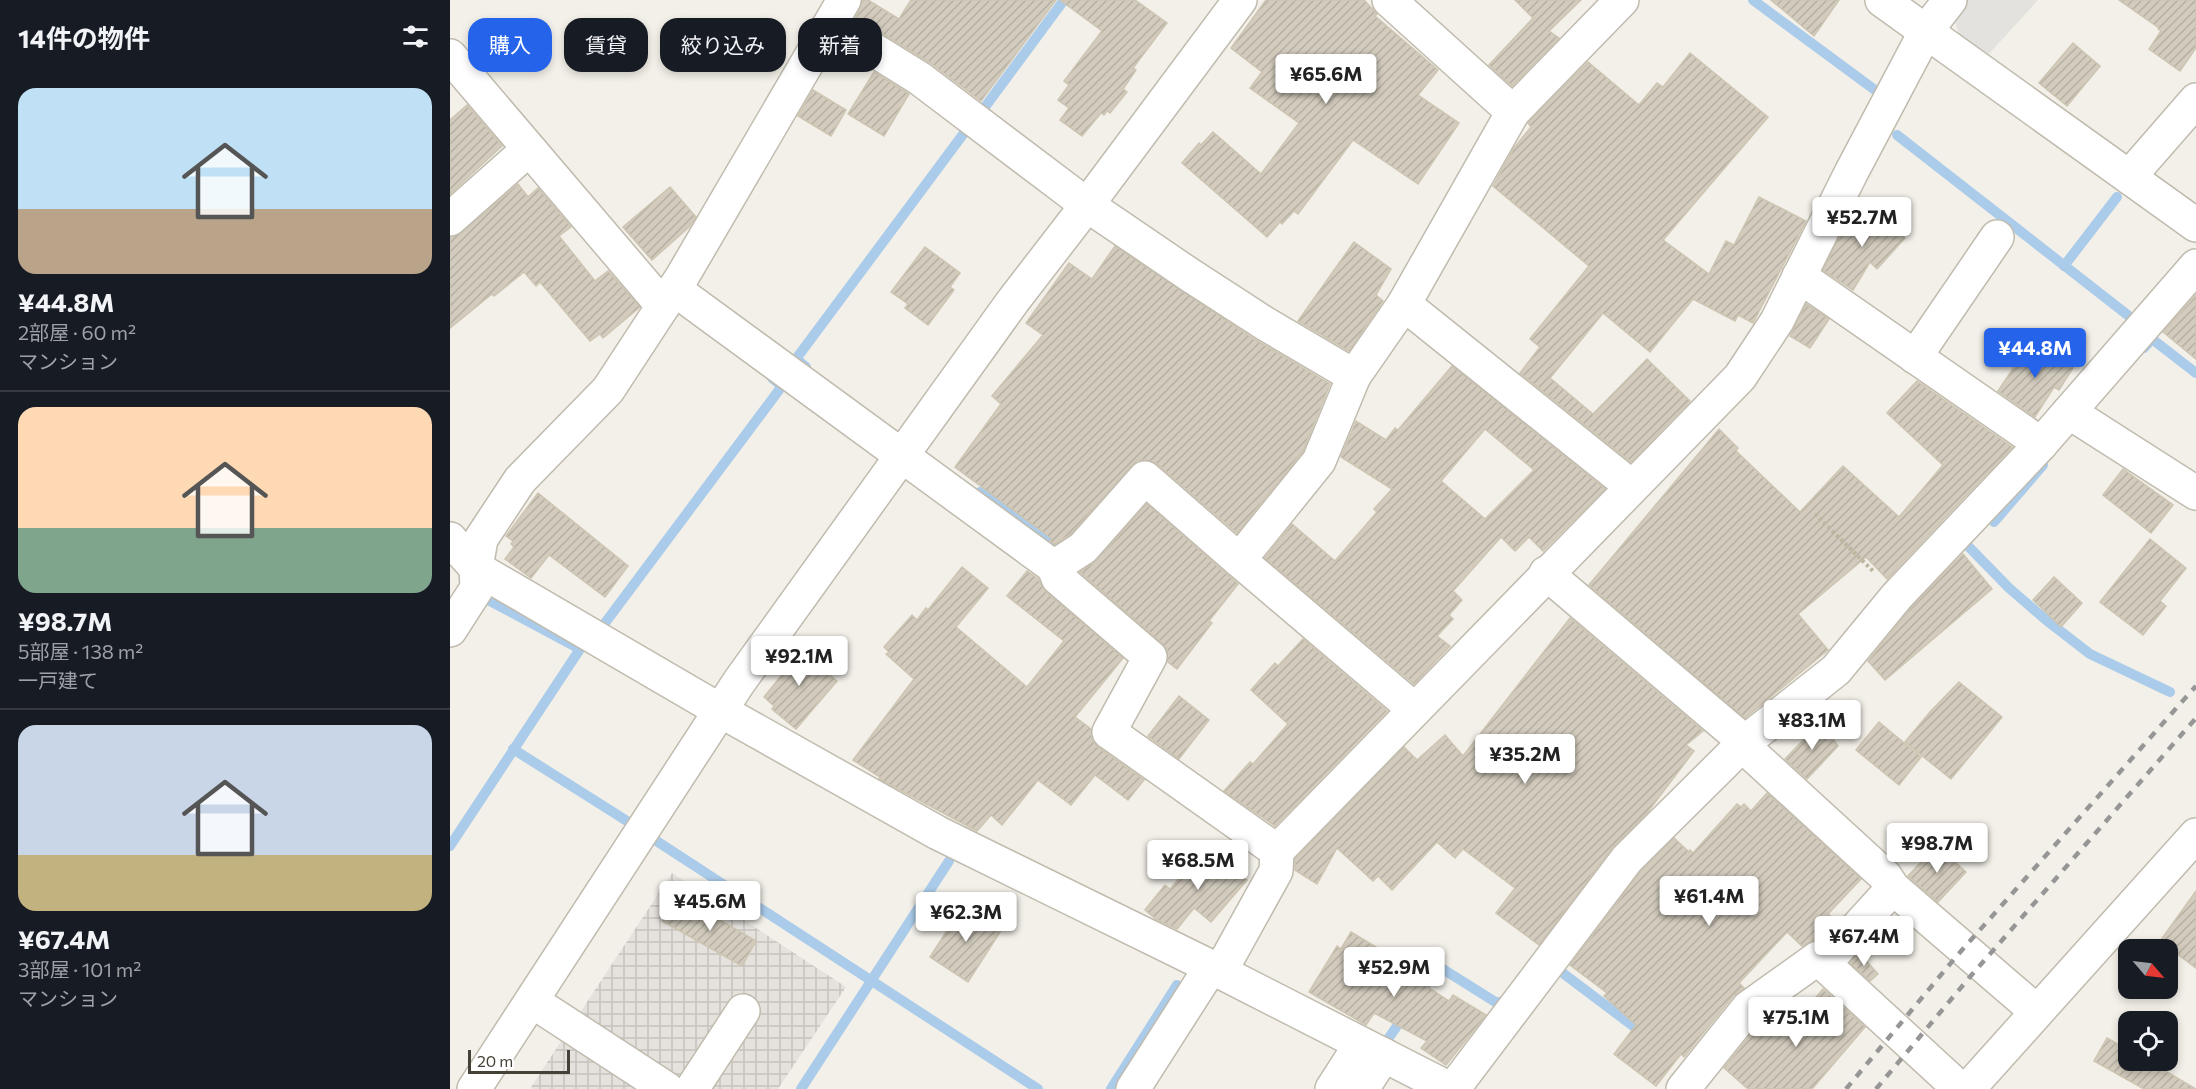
<!DOCTYPE html>
<html lang="ja">
<meta charset="utf-8">
<style>
:root{--surface:#171b24;--page:#20242c;--text:#f1f3f6;--muted:#9ea1a6;--line:#363941;--accent:#2563eb}
body{margin:0;font-family:Commissioner,"Noto Sans JP",sans-serif;background:var(--page);color:var(--text);height:100vh;display:flex;flex-direction:column;font-size:22px;white-space:nowrap}
*{box-sizing:border-box;margin:0}
p{font-size:20px;color:var(--muted)}
.icon{flex:none;width:33px;height:33px;fill:none;stroke:currentColor;stroke-width:2;stroke-linecap:round;stroke-linejoin:round}
.map{position:relative;flex:1;overflow:hidden}
.side{display:flex;flex-direction:column;background:var(--surface);width:450px}
.side>*{flex:none}
.guide{position:absolute;left:18px;top:18px;width:570px;height:54px;display:flex;gap:12px}
.needle{width:39px;rotate:118deg}
.tools{position:absolute;left:1668px;top:939px;display:grid;gap:12px}
.tools a{display:grid;place-items:center;width:60px;height:60px;border-radius:12px;background:var(--surface);box-shadow:0 3px 9px #0003;font-size:30px}
.scale{position:absolute;left:18px;bottom:15px;width:102px;box-sizing:border-box;padding-left:6px;border:3px solid #454137;border-top:0;font-size:16px;line-height:21px;white-space:nowrap;color:#454137;-webkit-text-stroke:4px #fff;paint-order:stroke}
.price{position:absolute;translate:-50% -51px;padding:0 14px;border-radius:6px;background:#fff;color:#222;font-size:20px;line-height:39px;filter:drop-shadow(0 2px 3px #0008)}
.price::after{content:'';position:absolute;left:50%;top:36px;width:18px;height:14px;margin-left:-9px;background:inherit;clip-path:polygon(0 0,100% 0,50% 100%)}
.price.current{background:var(--accent);color:#fff}
ul{padding:0;list-style:none}
li{display:grid;align-content:center;gap:12px;height:318px;padding:0 18px}
li+li{border-top:2px solid var(--line)}
li span{display:grid;place-items:center;height:186px;border-radius:18px;color:#555}
li>.icon{margin-inline-start:auto}
span .icon{width:108px;height:108px;fill:#fffc;stroke-width:1}
li b{font-size:26px}
h2{display:flex;justify-content:space-between;align-items:center;height:72px;padding:0 18px;font-size:26px}
.pill{padding:0 21px;border-radius:18px;background:var(--surface);box-shadow:0 3px 9px #0003;font-size:21px;line-height:54px}
.pill.current{background:var(--accent);color:#fff}
main{display:flex;flex:1;min-height:0}
.map>svg:first-child{display:block}
</style>
<main>
<section class="side">
<h2>14件の物件<svg class="icon" aria-label="filters" viewBox="0 0 24 24"><path d="M4 7h16M4 17h16"/><circle cx="9" cy="7" r="2"/><circle cx="15" cy="17" r="2"/></svg></h2>
<ul>
<li><span style="background:linear-gradient(#bfe0f5 65%,#b9a48a 0)"><svg class="icon" aria-label="home" viewBox="0 0 24 24"><path d="M3 11l9-7 9 7M6 9v11h12V9"/></svg></span><div><b>¥44.8M</b><p>2部屋 · 60 m²</p><p>マンション</p></div></li>
<li><span style="background:linear-gradient(#ffd9b3 65%,#7fa58c 0)"><svg class="icon" aria-label="home" viewBox="0 0 24 24"><path d="M3 11l9-7 9 7M6 9v11h12V9"/></svg></span><div><b>¥98.7M</b><p>5部屋 · 138 m²</p><p>一戸建て</p></div></li>
<li><span style="background:linear-gradient(#c9d6e8 70%,#c2b280 0)"><svg class="icon" aria-label="home" viewBox="0 0 24 24"><path d="M3 11l9-7 9 7M6 9v11h12V9"/></svg></span><div><b>¥67.4M</b><p>3部屋 · 101 m²</p><p>マンション</p></div></li>
</ul>
</section>
<div class="map">
<svg width="1746" height="1089" viewBox="0 0 1746 1089">
<defs>
<pattern id="industrial-grid" width="8" height="8" patternUnits="userSpaceOnUse" patternTransform="scale(1.5)"><rect width="8" height="8" fill="#e5e2dd"/><path d="M0 4h8M4 0v8" fill="none" stroke="#c6c3be"/></pattern>
<pattern id="building-hatch" width="6" height="6" patternUnits="userSpaceOnUse" patternTransform="scale(1.5)"><rect width="6" height="6" fill="#d3ccbe"/><path d="M-1 1l2-2M0 6l6-6M5 7l2-2" fill="none" stroke="#b6b0a4"/></pattern>
</defs>
<rect width="100%" height="100%" fill="#f2f0e8"/>
<polygon fill="url(#industrial-grid)" points="222,873 396,987 328,1089 83,1089 81,1087"/>
<polygon fill="#e4e2df" points="1515,0 1588,0 1538,55 1509,35 1503,14"/>
<g fill="none" stroke-linecap="round" stroke-linejoin="round">
<g stroke="#aacbea" stroke-width="10">
<polyline points="1303,0 1429,93"/>
<polyline points="532,111 614,0"/>
<polyline points="1447,135 1684,320"/>
<polyline points="1614,266 1667,197"/>
<polyline points="1694,348 1702,339 1746,373"/>
<polyline points="356,367 346,359 517,129"/>
<polyline points="530,492 610,550"/>
<polyline points="1544,522 1593,465"/>
<polyline points="1517,545 1559,588 1596,620 1640,654 1720,692"/>
<polyline points="155,623 332,386 322,378"/>
<polyline points="63,749 177,821"/>
<polyline points="205,840 588,1089"/>
<polyline points="0,846 130,649 40,601"/>
<polyline points="1106,968 1195,1035"/>
<polyline points="968,996 988,966 1047,1003 1059,999"/>
<polyline points="938,1039 956,1013"/>
<polyline points="351,1089 499,861"/>
<polyline points="661,1089 727,985"/>
</g>
</g>
<g fill="url(#building-hatch)" stroke="#cdc5b2" stroke-width="1.5" fill-rule="evenodd">
<polygon points="413,0 418,0 449,19 461,0 606,0 531,101 479,62 406,17"/>
<polygon points="610,0 685,0 717,23 683,68 686,70 673,89 677,92 660,113 657,111 654,115 651,113 632,136 610,120 619,108 608,100 619,85 614,81 652,31"/>
<polygon points="816,0 914,0 927,14 925,16 988,70 968,95 1009,123 968,184 903,140 848,214 844,211 832,224 830,222 817,237 732,163 749,143 751,145 763,132 811,174 849,123 800,88 812,72 781,48"/>
<polygon points="1065,0 1131,0 1099,31 1109,38 1062,86 1039,65 1083,18"/>
<polygon points="1321,0 1389,0 1364,36"/>
<polygon points="1669,0 1746,0 1746,48 1730,71 1699,49 1711,31 1708,29 1709,28"/>
<polygon points="1623,43 1650,66 1617,106 1589,83"/>
<polygon points="1240,53 1318,117 1213,240 1259,274 1276,241 1284,245 1309,197 1356,221 1303,323 1288,315 1285,321 1243,299 1200,352 1153,313 1100,378 1143,414 1197,359 1240,401 1181,462 1070,373 1090,347 1080,339 1139,266 1043,186 1064,148 1081,127 1078,123 1138,62 1189,105 1207,83 1213,87"/>
<polygon points="424,72 459,94 434,136 398,114"/>
<polygon points="363,90 396,110 381,136 348,116"/>
<polygon points="17,105 52,146 0,194 0,120"/>
<polygon points="68,184 78,197 88,188 121,227 109,236 145,281 158,271 190,307 153,338 150,334 140,341 90,282 86,286 74,272 44,296 42,294 0,328 0,237 12,233"/>
<polygon points="220,187 246,217 239,227 202,260 173,227"/>
<polygon points="1420,206 1455,238 1427,269 1420,262 1403,290 1373,270 1389,238"/>
<polygon points="904,242 941,269 926,295 933,301 899,351 848,321"/>
<polygon points="665,246 804,339 880,384 853,451 787,533 707,464 698,460 688,460 681,466 621,534 605,544 600,541 602,539 505,467 551,404 542,396 593,335 576,323 619,263 642,279"/>
<polygon points="475,247 510,273 500,287 504,290 478,325 455,308 458,304 441,292"/>
<polygon points="1746,295 1746,359 1713,332"/>
<polygon points="1356,304 1379,319 1360,348 1340,336"/>
<polygon points="1581,341 1623,368 1609,390 1604,387 1585,417 1548,391"/>
<path d="M1002,366L1155,489L1093,551L1079,537L1065,551L1051,537L1003,591L1012,600L999,615L1003,619L987,636L1000,646L964,684L815,558L842,524L885,561L927,512L924,509L942,489L891,457L906,421L936,440L945,428L948,430ZM1035,429L1084,470L1035,519L991,481Z"/>
<polygon points="1467,381 1562,447 1437,579 1416,557 1348,614 1378,650 1295,718 1139,585 1269,429 1288,448 1286,451 1350,512 1393,466 1449,517 1493,465 1437,413"/>
<polygon points="1673,469 1723,505 1701,533 1653,495"/>
<polygon points="88,493 178,566 155,597 99,555 81,578 55,559 64,547 61,544 63,541 56,536"/>
<polygon points="697,504 788,584 759,621 762,623 727,669 718,662 717,650 712,643 630,572 647,560"/>
<polygon points="1700,539 1736,568 1710,601 1716,606 1693,635 1650,602"/>
<polygon points="1513,554 1542,589 1435,680 1418,661 1461,608"/>
<polygon points="512,567 538,588 506,627 577,687 614,641 557,596 577,571 588,579 596,592 673,658 625,717 641,729 642,740 648,747 694,780 678,800 645,775 621,805 588,780 552,825 541,815 527,831 429,779 430,777 403,760 464,679 436,654 439,652 434,647 462,615 467,620 476,608 478,610"/>
<polygon points="1604,577 1632,603 1611,627 1583,600"/>
<polygon points="1120,618 1253,731 1236,745 1244,751 1197,813 1162,848 1089,945 1046,913 1065,888 1013,849 1005,858 987,842 942,890 928,876 923,881 887,848 867,884 845,870 845,859 954,747 967,760 995,735 1013,756"/>
<polygon points="853,639 937,711 825,826 774,791 800,762 803,764 838,724 801,690 825,663 828,666"/>
<polygon points="343,644 387,681 346,729 322,709 324,706 314,697 335,671 326,664"/>
<polygon points="1509,682 1552,717 1501,779 1455,742 1480,712"/>
<polygon points="729,696 759,720 729,759 698,736"/>
<polygon points="1371,722 1388,746 1357,779 1335,759"/>
<polygon points="1429,722 1471,757 1449,785 1406,750"/>
<polygon points="1317,793 1411,879 1378,914 1382,918 1380,920 1384,925 1371,940 1365,940 1352,946 1337,932 1289,983 1294,988 1283,996 1234,1057 1231,1054 1206,1086 1164,1054 1186,1025 1154,996 1157,993 1120,965 1191,871 1224,838 1239,852 1240,850 1243,853 1287,804 1291,807 1294,804 1301,811"/>
<polygon points="1487,845 1516,872 1488,902 1458,876"/>
<polygon points="757,846 797,880 761,922 744,908 727,929 706,919 695,910 715,885 720,889"/>
<polygon points="1746,891 1746,968 1710,941"/>
<polygon points="224,898 256,916 258,913 306,941 292,966 212,921"/>
<polygon points="514,904 552,929 518,982 480,957"/>
<polygon points="901,932 954,964 951,969 999,1001 1003,995 1036,1015 996,1065 971,1048 977,1041 924,1013 916,1025 859,992 887,946 891,949"/>
<polygon points="1409,953 1428,974 1420,981 1400,963"/>
<polygon points="1373,989 1415,1027 1362,1089 1298,1089 1274,1068 1311,1022 1323,1013 1340,1027"/>
<polygon points="1657,1038 1678,1050 1678,1060 1697,1060 1746,1089 1694,1089 1644,1061"/>
</g>
<g fill="none" stroke-linecap="round" stroke-linejoin="round">
<defs>
<g id="minor">
<polyline points="939,0 1063,112"/>
<polyline points="1172,0 1063,112 954,304 1181,486"/>
<polyline points="1432,0 1746,225"/>
<polyline points="382,24 469,78 637,205 740,275 814,323 904,376 954,304"/>
<polyline points="0,56 213,306"/>
<polyline points="1679,177 1746,100"/>
<polyline points="0,219 79,149"/>
<polyline points="1349,276 1591,444"/>
<polyline points="224,289 604,567 633,548 695,478 789,560"/>
<polyline points="1465,357 1547,237"/>
<polyline points="904,376 869,461 789,560 964,709"/>
<polyline points="1619,412 1746,493"/>
<polyline points="0,539 26,568 271,711 488,833 761,967 1000,1089"/>
<polyline points="604,567 608,578 700,657 659,732 827,851"/>
<polyline points="1096,573 1295,742"/>
<polyline points="0,630 27,588 26,568 31,539 70,480 158,390 232,277 394,0"/>
<polyline points="1292,745 1435,876 1443,888 1586,1011"/>
<polyline points="1374,964 1510,1089"/>
<polyline points="770,972 826,871 827,851 1290,377 1327,321 1401,173 1476,31 1500,0"/>
<polyline points="82,1001 217,1089"/>
<polyline points="24,1089 289,682 563,301 637,205 790,0"/>
<polyline points="242,1089 293,1011"/>
<polyline points="683,1089 761,967"/>
<polyline points="882,1089 911,1044"/>
<polyline points="912,1089 934,1055"/>
<polyline points="1003,1089 1177,859 1295,742 1386,670 1447,596 1591,444 1746,266"/>
<polyline points="1233,1089 1298,1008 1368,958 1374,964 1443,888"/>
<polyline points="1518,1089 1746,835"/>
</g>
</defs>
<use href="#minor" stroke="#c0bbae" stroke-width="36"/>
<polyline stroke="#bdb59e" stroke-width="4" stroke-dasharray="3 3" stroke-linecap="butt" points="1365,514 1424,572"/>
<use href="#minor" stroke="#fff" stroke-width="33"/>
<g stroke="#969696" stroke-width="4.5" stroke-dasharray="8 8" stroke-linecap="butt">
<polyline points="1396,1089 1505,958 1746,686"/>
<polyline points="1426,1089 1519,978 1746,718"/>
</g>
</g>
</svg>
<div class="tools">
<a><svg class="needle" viewBox="-14 -14 28 28"><path d="M0-13l5 13h-10z" fill="#e53935"/><path d="M0 13l5-13h-10z" fill="#9ea1a6"/></svg></a>
<a><svg class="icon" aria-label="locate" viewBox="0 0 24 24"><circle cx="12" cy="12" r="6"/><path d="M12 2v4M12 18v4M2 12h4M18 12h4"/></svg></a>
</div>
<div class="scale">20 m</div>
<b class="price" style="left:876px;top:105px">¥65.6M</b>
<b class="price" style="left:1412px;top:248px">¥52.7M</b>
<b class="price current" style="left:1585px;top:379px">¥44.8M</b>
<b class="price" style="left:349px;top:687px">¥92.1M</b>
<b class="price" style="left:1362px;top:751px">¥83.1M</b>
<b class="price" style="left:1075px;top:785px">¥35.2M</b>
<b class="price" style="left:1487px;top:874px">¥98.7M</b>
<b class="price" style="left:748px;top:891px">¥68.5M</b>
<b class="price" style="left:1259px;top:927px">¥61.4M</b>
<b class="price" style="left:260px;top:932px">¥45.6M</b>
<b class="price" style="left:516px;top:943px">¥62.3M</b>
<b class="price" style="left:1414px;top:967px">¥67.4M</b>
<b class="price" style="left:944px;top:998px">¥52.9M</b>
<b class="price" style="left:1346px;top:1048px">¥75.1M</b>
<div class="guide">
<a class="pill current">購入</a>
<a class="pill">賃貸</a>
<a class="pill">絞り込み</a>
<a class="pill">新着</a>
</div>
</div>
</main>
